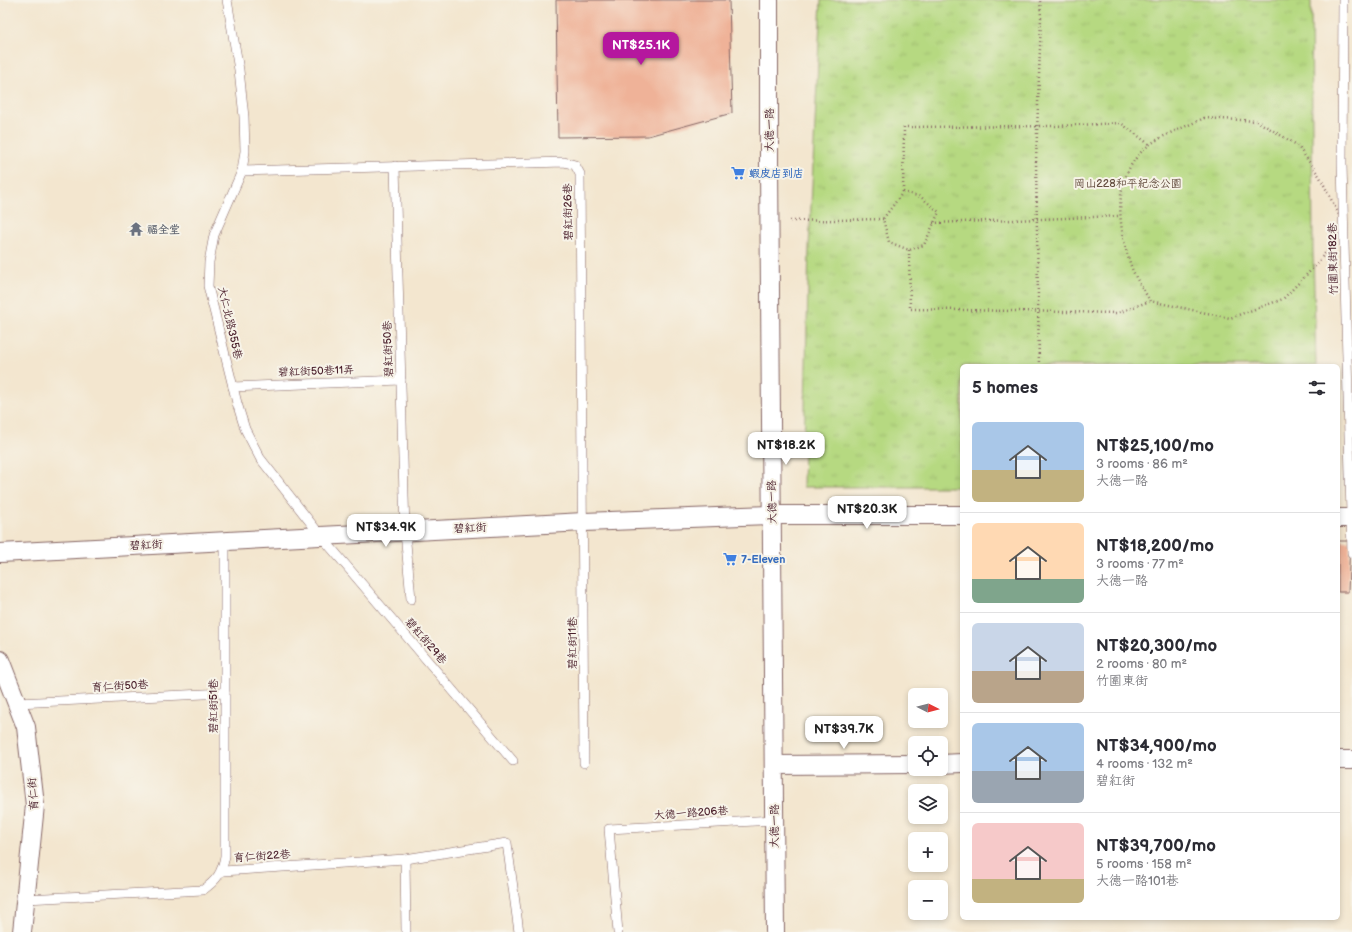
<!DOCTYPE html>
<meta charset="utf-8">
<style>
:root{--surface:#fff;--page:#f2f2f3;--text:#2b2b33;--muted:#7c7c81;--line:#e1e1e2;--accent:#b5179e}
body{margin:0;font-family:"Balsamiq Sans","LXGW WenKai TC",sans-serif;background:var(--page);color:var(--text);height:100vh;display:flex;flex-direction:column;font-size:15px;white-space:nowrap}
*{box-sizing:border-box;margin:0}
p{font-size:13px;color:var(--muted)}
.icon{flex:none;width:22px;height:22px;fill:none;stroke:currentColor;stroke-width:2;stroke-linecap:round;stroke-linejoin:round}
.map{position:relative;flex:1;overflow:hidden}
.panel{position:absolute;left:960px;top:364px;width:380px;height:556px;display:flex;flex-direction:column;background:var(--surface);border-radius:6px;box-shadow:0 2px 6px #0003}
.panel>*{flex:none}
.needle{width:26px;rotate:96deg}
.tools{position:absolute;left:908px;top:688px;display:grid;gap:8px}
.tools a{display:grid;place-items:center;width:40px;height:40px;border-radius:6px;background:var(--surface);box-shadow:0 2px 6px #0003;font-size:20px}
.price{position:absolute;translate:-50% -34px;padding:0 9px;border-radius:8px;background:#fff;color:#222;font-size:13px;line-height:26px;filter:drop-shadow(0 1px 2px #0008)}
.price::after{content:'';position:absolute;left:50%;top:24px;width:12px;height:9px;margin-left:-6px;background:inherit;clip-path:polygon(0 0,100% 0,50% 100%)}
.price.on{background:var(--accent);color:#fff}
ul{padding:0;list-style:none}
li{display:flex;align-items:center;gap:12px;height:100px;padding:0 12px}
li+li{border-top:1px solid var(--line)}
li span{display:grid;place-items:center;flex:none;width:112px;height:80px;border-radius:6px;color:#555}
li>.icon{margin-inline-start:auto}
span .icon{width:48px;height:48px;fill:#fffc;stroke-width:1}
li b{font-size:17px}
h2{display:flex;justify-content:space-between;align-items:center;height:48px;padding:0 12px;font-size:17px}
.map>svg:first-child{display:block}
</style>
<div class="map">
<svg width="1352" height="932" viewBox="0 0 1352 932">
<defs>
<pattern id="park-tufts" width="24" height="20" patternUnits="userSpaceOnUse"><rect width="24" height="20" fill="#b6d981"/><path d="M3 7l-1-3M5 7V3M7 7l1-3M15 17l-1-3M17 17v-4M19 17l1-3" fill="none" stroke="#9eba70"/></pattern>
</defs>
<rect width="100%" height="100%" fill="#f7f3e8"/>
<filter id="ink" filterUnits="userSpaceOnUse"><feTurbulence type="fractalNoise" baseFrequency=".025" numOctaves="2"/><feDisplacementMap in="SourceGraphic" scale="8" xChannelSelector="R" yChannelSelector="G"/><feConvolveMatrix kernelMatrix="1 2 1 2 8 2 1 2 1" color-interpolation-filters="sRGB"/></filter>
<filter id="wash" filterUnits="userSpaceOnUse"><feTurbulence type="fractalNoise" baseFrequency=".012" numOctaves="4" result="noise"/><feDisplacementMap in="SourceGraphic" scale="16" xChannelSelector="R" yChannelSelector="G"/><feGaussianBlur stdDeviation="0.9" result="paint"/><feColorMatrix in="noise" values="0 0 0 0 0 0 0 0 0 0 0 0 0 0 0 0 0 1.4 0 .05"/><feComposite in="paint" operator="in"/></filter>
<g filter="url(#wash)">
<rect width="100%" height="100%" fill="#f3e6cf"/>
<polygon fill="url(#park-tufts)" stroke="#807c56" points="821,0 1311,0 1313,251 1316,366 962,366 962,487 803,487 809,247"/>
<g id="blocks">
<g fill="#efb298">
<polygon points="556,0 729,0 732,113 648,136 558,137"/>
<polygon points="1338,541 1350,541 1348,592 1338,592"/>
</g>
</g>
</g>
<g filter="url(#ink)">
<use href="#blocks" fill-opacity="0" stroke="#856564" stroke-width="1"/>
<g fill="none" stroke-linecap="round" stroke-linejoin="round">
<defs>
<g id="lane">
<polyline points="227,0 239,70 244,117 245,151 242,171 214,235 209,262 208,286 237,403 245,429 260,458 321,536 513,761"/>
<polyline points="1343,0 1342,164 1352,553"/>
<polyline points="395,166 405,532 411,599"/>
<polyline points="242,171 564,162 575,165 580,174 584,763"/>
<polyline points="233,387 401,380"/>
<polyline points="17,703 225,693"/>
<polyline points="405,859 406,932"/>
<polyline points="223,871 405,859 507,843 519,932"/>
<path d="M26,899L203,890C217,880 222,873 225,856V541"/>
<polyline points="618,932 609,829 774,820"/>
</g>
<g id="street">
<polyline points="769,0 769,165 775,932"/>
<polyline points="1338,518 1352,518"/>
<polyline points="0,553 584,522 772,515 962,515"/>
<polyline points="0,660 26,727 35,805 22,932"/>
<polyline points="1338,760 1352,760"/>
<polyline points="941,764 962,763"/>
<polyline points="774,765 915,764"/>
</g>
</defs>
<use href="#lane" stroke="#856564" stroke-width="10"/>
<use href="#street" stroke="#856564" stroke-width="20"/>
<g stroke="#856564" stroke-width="2.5" stroke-dasharray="1 3" stroke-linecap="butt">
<path d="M1204,118L1257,121L1297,145L1320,177L1345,227L1316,265L1283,299L1230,318L1150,301C1144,290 1135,278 1131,266C1117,224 1111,175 1149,145C1164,134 1188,126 1204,118Z"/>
<polyline points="903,192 904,127 1055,126 1121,123 1150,145"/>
<polygon points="903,192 921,197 939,212 924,245 909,250 889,242 883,219"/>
<polyline points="790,221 883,219"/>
<polyline points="933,223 1120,216"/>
<polyline points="909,250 910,309 1118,313 1150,301"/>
<polyline points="1039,366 1036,162 1041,18 1040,0"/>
</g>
<use href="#lane" stroke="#fff" stroke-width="9"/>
<use href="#street" stroke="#fff" stroke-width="18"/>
</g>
</g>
<defs>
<symbol id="supermarket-bare" viewBox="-9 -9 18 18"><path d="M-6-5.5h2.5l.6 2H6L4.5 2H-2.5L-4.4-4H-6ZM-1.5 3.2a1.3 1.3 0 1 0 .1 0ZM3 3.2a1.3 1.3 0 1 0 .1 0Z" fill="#3f7fe0" stroke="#f7f3e8" stroke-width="2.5" paint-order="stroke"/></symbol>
<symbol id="temple-bare" viewBox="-9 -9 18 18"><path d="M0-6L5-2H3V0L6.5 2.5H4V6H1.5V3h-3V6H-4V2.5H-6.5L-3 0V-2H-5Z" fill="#6b7280" stroke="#f7f3e8" stroke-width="2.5" paint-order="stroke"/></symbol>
</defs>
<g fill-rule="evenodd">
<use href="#supermarket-bare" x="728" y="163" width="20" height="20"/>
<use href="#temple-bare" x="126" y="219" width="20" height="20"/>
<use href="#supermarket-bare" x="720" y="549" width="20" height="20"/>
</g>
<g text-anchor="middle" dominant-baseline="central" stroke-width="4" stroke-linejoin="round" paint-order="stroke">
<g font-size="11" fill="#4a1f2b" stroke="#f7f3e8">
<text transform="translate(769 130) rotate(-90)">大德一路</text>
<text transform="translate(568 212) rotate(-91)">碧紅街26巷</text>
<text transform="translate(1333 259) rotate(-91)">竹圍東街182巷</text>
<text transform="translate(230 323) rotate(77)">大仁北路355巷</text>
<text transform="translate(388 349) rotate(-92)">碧紅街50巷</text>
<text transform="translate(316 371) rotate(-2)">碧紅街50巷11弄</text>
<text transform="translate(772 502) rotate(-91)">大德一路</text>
<text transform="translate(470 528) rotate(-3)">碧紅街</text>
<text transform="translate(146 545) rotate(-3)">碧紅街</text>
<text transform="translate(426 641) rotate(49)">碧紅街29巷</text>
<text transform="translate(572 643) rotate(-90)">碧紅街11巷</text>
<text transform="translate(120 686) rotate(-3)">育仁街50巷</text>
<text transform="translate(213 706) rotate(-90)">碧紅街51巷</text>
<text transform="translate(33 794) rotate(-94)">育仁街</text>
<text transform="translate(691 813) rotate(-4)">大德一路206巷</text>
<text transform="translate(774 826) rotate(-90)">大德一路</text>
<text transform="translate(262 856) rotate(-4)">育仁街22巷</text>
</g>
<g font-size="11" font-weight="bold" fill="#366cbe" stroke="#f7f3e8" text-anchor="start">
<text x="749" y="173">蝦皮店到店</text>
<text x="741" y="559">7-Eleven</text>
</g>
<g font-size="11" fill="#654e40" stroke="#f7f3e8">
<text x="1128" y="183">岡山228和平紀念公園</text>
</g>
<g font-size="11" font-weight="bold" fill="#5b616d" stroke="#f7f3e8" text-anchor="start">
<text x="147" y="229">福全堂</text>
</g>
</g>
</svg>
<div class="tools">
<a><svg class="needle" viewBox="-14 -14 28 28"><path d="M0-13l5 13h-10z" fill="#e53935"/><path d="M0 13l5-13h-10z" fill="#7c7c81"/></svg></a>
<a><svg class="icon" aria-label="locate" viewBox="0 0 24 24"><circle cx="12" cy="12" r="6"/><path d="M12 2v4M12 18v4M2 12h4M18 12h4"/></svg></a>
<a><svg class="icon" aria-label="layers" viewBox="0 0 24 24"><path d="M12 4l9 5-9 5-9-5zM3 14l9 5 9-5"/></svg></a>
<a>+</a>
<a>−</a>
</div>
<b class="price on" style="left:641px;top:66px">NT$25.1K</b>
<b class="price" style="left:786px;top:466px">NT$18.2K</b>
<b class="price" style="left:867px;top:530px">NT$20.3K</b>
<b class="price" style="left:386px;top:548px">NT$34.9K</b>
<b class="price" style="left:844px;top:750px">NT$39.7K</b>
<section class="panel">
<h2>5 homes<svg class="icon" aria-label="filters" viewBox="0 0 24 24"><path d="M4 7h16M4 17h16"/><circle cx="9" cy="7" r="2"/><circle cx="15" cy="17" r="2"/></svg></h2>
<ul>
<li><span style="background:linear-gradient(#a9c7e8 60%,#c2b280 0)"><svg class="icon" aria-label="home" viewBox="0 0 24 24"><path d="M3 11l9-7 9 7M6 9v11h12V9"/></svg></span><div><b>NT$25,100/mo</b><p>3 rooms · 86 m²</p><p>大德一路</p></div></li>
<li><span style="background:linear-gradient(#ffd9b3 70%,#7fa58c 0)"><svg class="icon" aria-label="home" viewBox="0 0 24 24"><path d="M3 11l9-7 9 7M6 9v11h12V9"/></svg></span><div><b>NT$18,200/mo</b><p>3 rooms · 77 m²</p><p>大德一路</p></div></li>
<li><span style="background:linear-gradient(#c9d6e8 60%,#b9a48a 0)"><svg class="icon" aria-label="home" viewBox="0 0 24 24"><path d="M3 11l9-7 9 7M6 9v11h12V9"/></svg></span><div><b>NT$20,300/mo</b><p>2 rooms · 80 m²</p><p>竹圍東街</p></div></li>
<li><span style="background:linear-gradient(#a9c7e8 60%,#9aa5b1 0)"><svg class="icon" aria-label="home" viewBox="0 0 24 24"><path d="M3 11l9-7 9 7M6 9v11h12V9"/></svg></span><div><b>NT$34,900/mo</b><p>4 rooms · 132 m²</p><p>碧紅街</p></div></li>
<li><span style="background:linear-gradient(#f6c9c9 70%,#c2b280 0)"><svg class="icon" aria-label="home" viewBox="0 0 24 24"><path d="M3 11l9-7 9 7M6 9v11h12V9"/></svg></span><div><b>NT$39,700/mo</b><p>5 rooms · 158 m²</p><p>大德一路101巷</p></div></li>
</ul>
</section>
</div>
